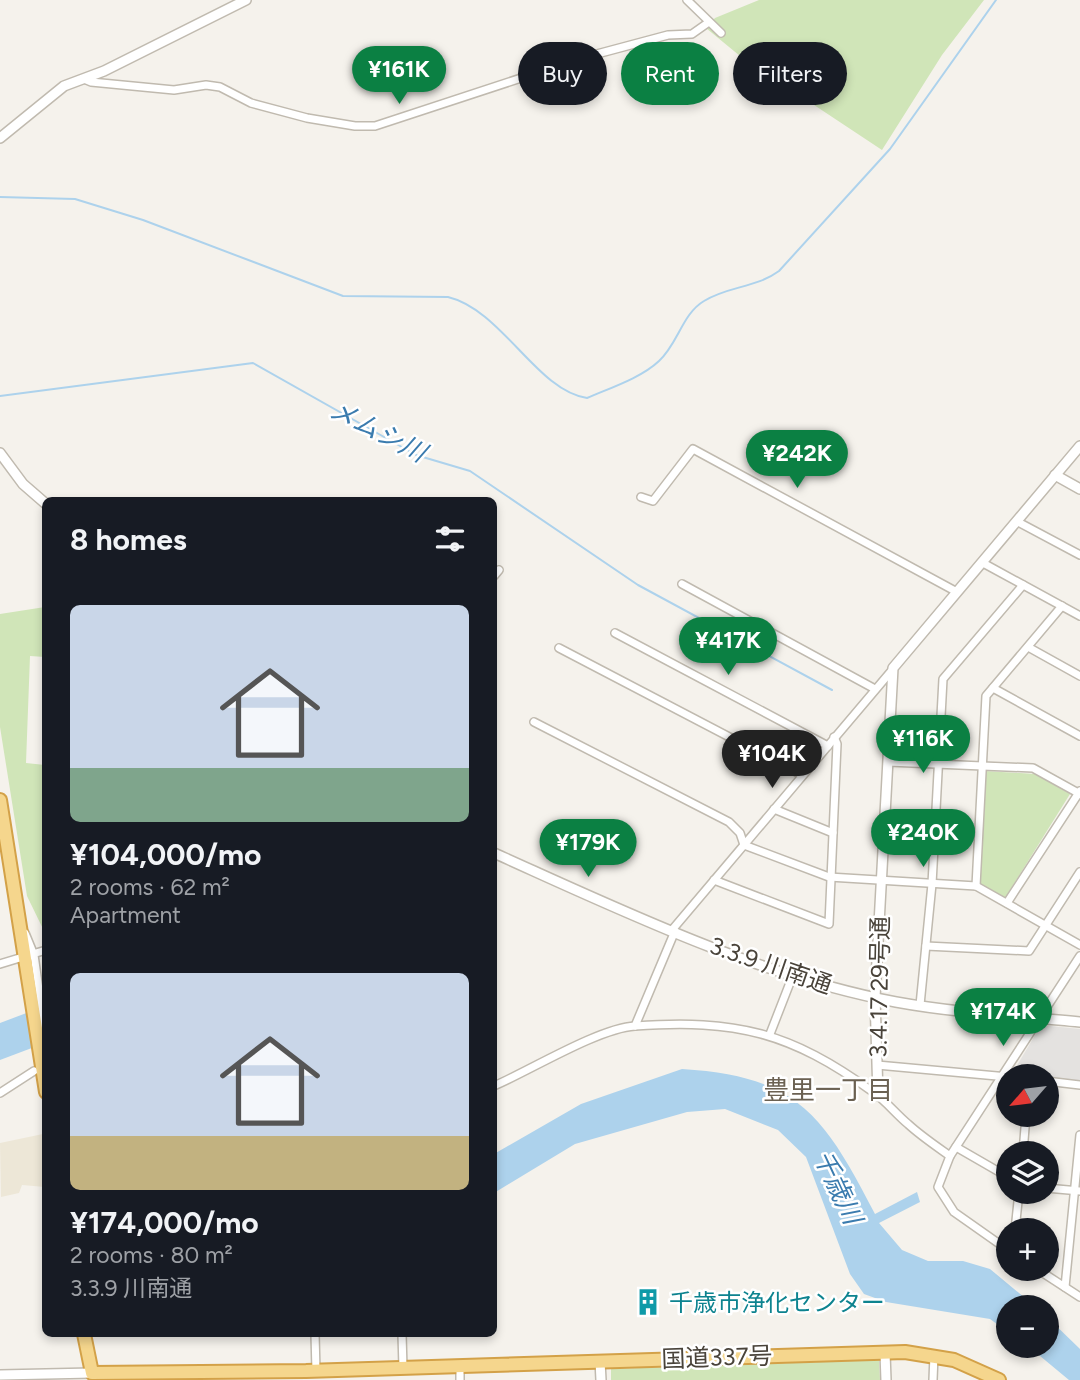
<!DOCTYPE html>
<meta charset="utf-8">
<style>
:root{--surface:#171b24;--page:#242831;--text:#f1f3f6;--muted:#9ea1a6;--accent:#0b8043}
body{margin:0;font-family:Figtree,"Noto Sans JP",sans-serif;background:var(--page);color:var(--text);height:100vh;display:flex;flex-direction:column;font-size:26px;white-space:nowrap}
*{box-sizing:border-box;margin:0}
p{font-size:23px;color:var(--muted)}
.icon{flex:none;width:38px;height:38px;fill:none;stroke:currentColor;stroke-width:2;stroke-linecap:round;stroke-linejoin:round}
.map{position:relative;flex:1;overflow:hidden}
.sheet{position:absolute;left:42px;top:497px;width:455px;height:840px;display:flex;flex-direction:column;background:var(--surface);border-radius:10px;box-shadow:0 4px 10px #0003}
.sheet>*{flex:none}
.top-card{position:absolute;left:518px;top:42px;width:457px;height:63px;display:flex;gap:14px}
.needle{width:46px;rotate:242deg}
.tools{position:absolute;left:996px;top:1064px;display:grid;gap:14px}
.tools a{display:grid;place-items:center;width:63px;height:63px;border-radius:50%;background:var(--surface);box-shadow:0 4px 10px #0003;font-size:35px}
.price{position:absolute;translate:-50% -60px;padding:0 16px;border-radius:24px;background:var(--accent);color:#fff;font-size:23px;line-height:46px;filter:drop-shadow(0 2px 4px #0008)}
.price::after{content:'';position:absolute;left:50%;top:42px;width:21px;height:16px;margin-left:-10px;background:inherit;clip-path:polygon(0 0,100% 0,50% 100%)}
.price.selected{background:#222;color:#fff}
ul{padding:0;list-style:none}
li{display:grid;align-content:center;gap:14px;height:371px;padding:0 28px}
li span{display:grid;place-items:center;height:217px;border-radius:10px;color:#555}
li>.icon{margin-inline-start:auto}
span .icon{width:126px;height:126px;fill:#fffc;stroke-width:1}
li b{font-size:30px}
h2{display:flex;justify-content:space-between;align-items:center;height:84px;padding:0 28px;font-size:30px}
.chip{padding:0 24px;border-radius:32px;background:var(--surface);box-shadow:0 4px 10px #0003;font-size:24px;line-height:63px}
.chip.selected{background:var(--accent);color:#fff}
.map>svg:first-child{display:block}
</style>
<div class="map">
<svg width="1080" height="1380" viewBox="0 0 1080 1380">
<rect width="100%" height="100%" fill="#f5f2ec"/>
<polygon fill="#ede7d7" points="43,1134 45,1187 22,1185 19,1193 1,1197 0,1143"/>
<g fill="#d0e5b8">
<polygon points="759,0 984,0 942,55 882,150 740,56 706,28 715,18"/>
<polygon points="45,607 45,657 30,656 26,763 45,765 45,933 27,896 0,727 0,614"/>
<polygon points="985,771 1035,774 1070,794 1005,898 980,884"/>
<polygon points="879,1360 880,1380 611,1380 611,1369"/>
</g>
<polygon fill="#e4e2e0" points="1041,1025 1080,1029 1080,1082 1012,1074"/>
<g fill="#add2ec">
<polygon points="45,1006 45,1043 0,1060 0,1023"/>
<path d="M682,1069C799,1076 824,1116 875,1214L917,1192L920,1202L879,1223L902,1250L928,1261H963L990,1269L1036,1307H1008V1332L990,1319L886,1302L864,1294L850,1274L806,1157L778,1130L725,1109L687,1112L575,1144L494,1193V1154L581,1104Z"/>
<polygon points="1047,1317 1080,1349 1080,1380 1069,1380 1028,1346 1046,1346"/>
</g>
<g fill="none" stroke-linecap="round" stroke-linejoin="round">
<g stroke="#add2ec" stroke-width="2">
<path d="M0,197L75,199L143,220L343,296L448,297C502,310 537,391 587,398C610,388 641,378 659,361C678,344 682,314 704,301C728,286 756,288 779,271L890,149L996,0"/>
<polyline points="0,396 253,363 416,455 470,471 638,585 832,690"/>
</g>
<defs>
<g id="minor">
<polyline points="687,0 721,33"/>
<polyline points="84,79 91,82 174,90 206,85 220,87 251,103 307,118 355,126 375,126 582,58 668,35 692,34 709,22"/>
<polyline points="641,497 653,501 693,449 957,592"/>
<polyline points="1018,522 1080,555"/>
<polyline points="983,563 1080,616"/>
<polyline points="494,576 499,570"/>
<polyline points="682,584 875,689"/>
<polyline points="615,633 828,746"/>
<polyline points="1028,647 1080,676"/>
<polyline points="559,648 802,775"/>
<polyline points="993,688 1080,736"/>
<polyline points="534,722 729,822 740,833 744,845 829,877 976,886 1080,945"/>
<polyline points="888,762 1033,768 1080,794"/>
<polyline points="774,809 833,833"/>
<polyline points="714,880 829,924 837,744 834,737"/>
<polyline points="976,886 986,696 1062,606"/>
<polyline points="1007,903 1080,791"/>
<polyline points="672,930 893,669"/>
<polyline points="25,933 34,955 46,1038"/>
<polyline points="926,946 1029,951 1080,872"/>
<polyline points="0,964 46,950"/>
<polyline points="920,1005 932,884 943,679 1023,585"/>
<polyline points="635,1026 675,931"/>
<polyline points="770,1034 793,975"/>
<polyline points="877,1065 1008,1077"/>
<polyline points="1046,1081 1080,1085"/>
<path d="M494,1086C529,1071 599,1028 635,1026C736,1019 790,1032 873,1092C886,1101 896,1114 908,1124C921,1136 936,1146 950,1156"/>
<polyline points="0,1093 34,1071"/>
<polyline points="956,1147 1008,1177"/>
<polyline points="1023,1153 1026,1115"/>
<polyline points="1046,1188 1080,1191"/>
<polyline points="1015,1230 1019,1192"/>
<polyline points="1008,1250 954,1212 938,1187 950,1156 1080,956"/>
<polyline points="1037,1269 1080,1297"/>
<polyline points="1065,1287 1080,1135"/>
<polyline points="315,1334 316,1371"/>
<polyline points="402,1334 403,1368"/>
<polyline points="460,1366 460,1380"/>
<polyline points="933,1380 934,1355"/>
</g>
<g id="tertiary">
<polyline points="0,138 64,86 104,71 246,0"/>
<polyline points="0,453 23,484 46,504"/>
<polyline points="1055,475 1080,489"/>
<path d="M494,853C623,911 755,975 896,1002C956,1013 1019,1016 1080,1022"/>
<polyline points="878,1096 875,997 893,668 1080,446"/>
<polyline points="885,1353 886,1380"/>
<polyline points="600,1361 601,1380"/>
<polyline points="0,1375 92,1373"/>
</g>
<g id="trunk">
<polyline points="0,800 46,1092"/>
<polyline points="84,1334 92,1373 306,1371 905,1352 954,1360 999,1380"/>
</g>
</defs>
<use href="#minor" stroke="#c0baaf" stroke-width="10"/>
<use href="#tertiary" stroke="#c0baaf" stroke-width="12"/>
<use href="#trunk" stroke="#d3a148" stroke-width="16"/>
<use href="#minor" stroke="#fff" stroke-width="7"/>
<use href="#tertiary" stroke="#fff" stroke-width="9"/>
<use href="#trunk" stroke="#f5d68d" stroke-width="12"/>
</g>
<defs>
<symbol id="building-bare" viewBox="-9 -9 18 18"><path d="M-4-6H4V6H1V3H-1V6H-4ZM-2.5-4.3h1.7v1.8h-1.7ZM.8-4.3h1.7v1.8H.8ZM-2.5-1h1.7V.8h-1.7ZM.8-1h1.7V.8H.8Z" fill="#0f9aa8" stroke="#fff" stroke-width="2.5" paint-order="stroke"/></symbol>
</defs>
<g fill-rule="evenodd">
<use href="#building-bare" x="629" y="1283" width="38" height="38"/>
</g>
<g text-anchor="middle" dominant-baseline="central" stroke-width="5" stroke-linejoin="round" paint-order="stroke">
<g font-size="24" fill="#49433a" stroke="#fff">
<text transform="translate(771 965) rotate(19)">3.3.9 川南通</text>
<text transform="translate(879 987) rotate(-89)">3.4.17 29号通</text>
<text transform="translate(717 1357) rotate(-2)">国道337号</text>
</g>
<g font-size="24" fill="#0d838f" stroke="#fff" text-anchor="start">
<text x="669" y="1302">千歳市浄化センター</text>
</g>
<g font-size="26" font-style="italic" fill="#3a7bae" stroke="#fff">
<text transform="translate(378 431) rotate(27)">メムシ川</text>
<text transform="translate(838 1187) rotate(65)">千歳川</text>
</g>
<g font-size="26" fill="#6b6152" stroke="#fff">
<text x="828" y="1090">豊里一丁目</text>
</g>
</g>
</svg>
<div class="tools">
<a><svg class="needle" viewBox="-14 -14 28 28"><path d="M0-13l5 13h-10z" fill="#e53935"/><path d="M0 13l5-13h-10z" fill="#9ea1a6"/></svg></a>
<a><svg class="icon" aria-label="layers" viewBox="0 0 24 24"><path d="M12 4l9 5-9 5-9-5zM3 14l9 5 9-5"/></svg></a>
<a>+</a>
<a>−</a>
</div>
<b class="price" style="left:399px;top:106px">¥161K</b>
<b class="price" style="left:797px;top:490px">¥242K</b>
<b class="price" style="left:728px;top:677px">¥417K</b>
<b class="price" style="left:923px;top:775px">¥116K</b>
<b class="price selected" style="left:772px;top:790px">¥104K</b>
<b class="price" style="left:923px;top:869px">¥240K</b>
<b class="price" style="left:588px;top:879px">¥179K</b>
<b class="price" style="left:1003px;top:1048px">¥174K</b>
<div class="top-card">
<a class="chip">Buy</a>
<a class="chip selected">Rent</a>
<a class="chip">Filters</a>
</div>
<section class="sheet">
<h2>8 homes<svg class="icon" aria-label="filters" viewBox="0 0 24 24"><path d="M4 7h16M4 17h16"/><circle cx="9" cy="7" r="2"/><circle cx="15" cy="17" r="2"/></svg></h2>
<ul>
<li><span style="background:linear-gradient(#c9d6e8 75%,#7fa58c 0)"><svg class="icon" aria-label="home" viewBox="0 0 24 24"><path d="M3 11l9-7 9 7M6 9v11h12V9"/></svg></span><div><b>¥104,000/mo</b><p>2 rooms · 62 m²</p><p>Apartment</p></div></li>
<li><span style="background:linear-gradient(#c9d6e8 75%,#c2b280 0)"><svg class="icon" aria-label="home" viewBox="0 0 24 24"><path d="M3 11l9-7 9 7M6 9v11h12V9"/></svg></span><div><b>¥174,000/mo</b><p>2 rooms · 80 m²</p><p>3.3.9 川南通</p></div></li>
</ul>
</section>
</div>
